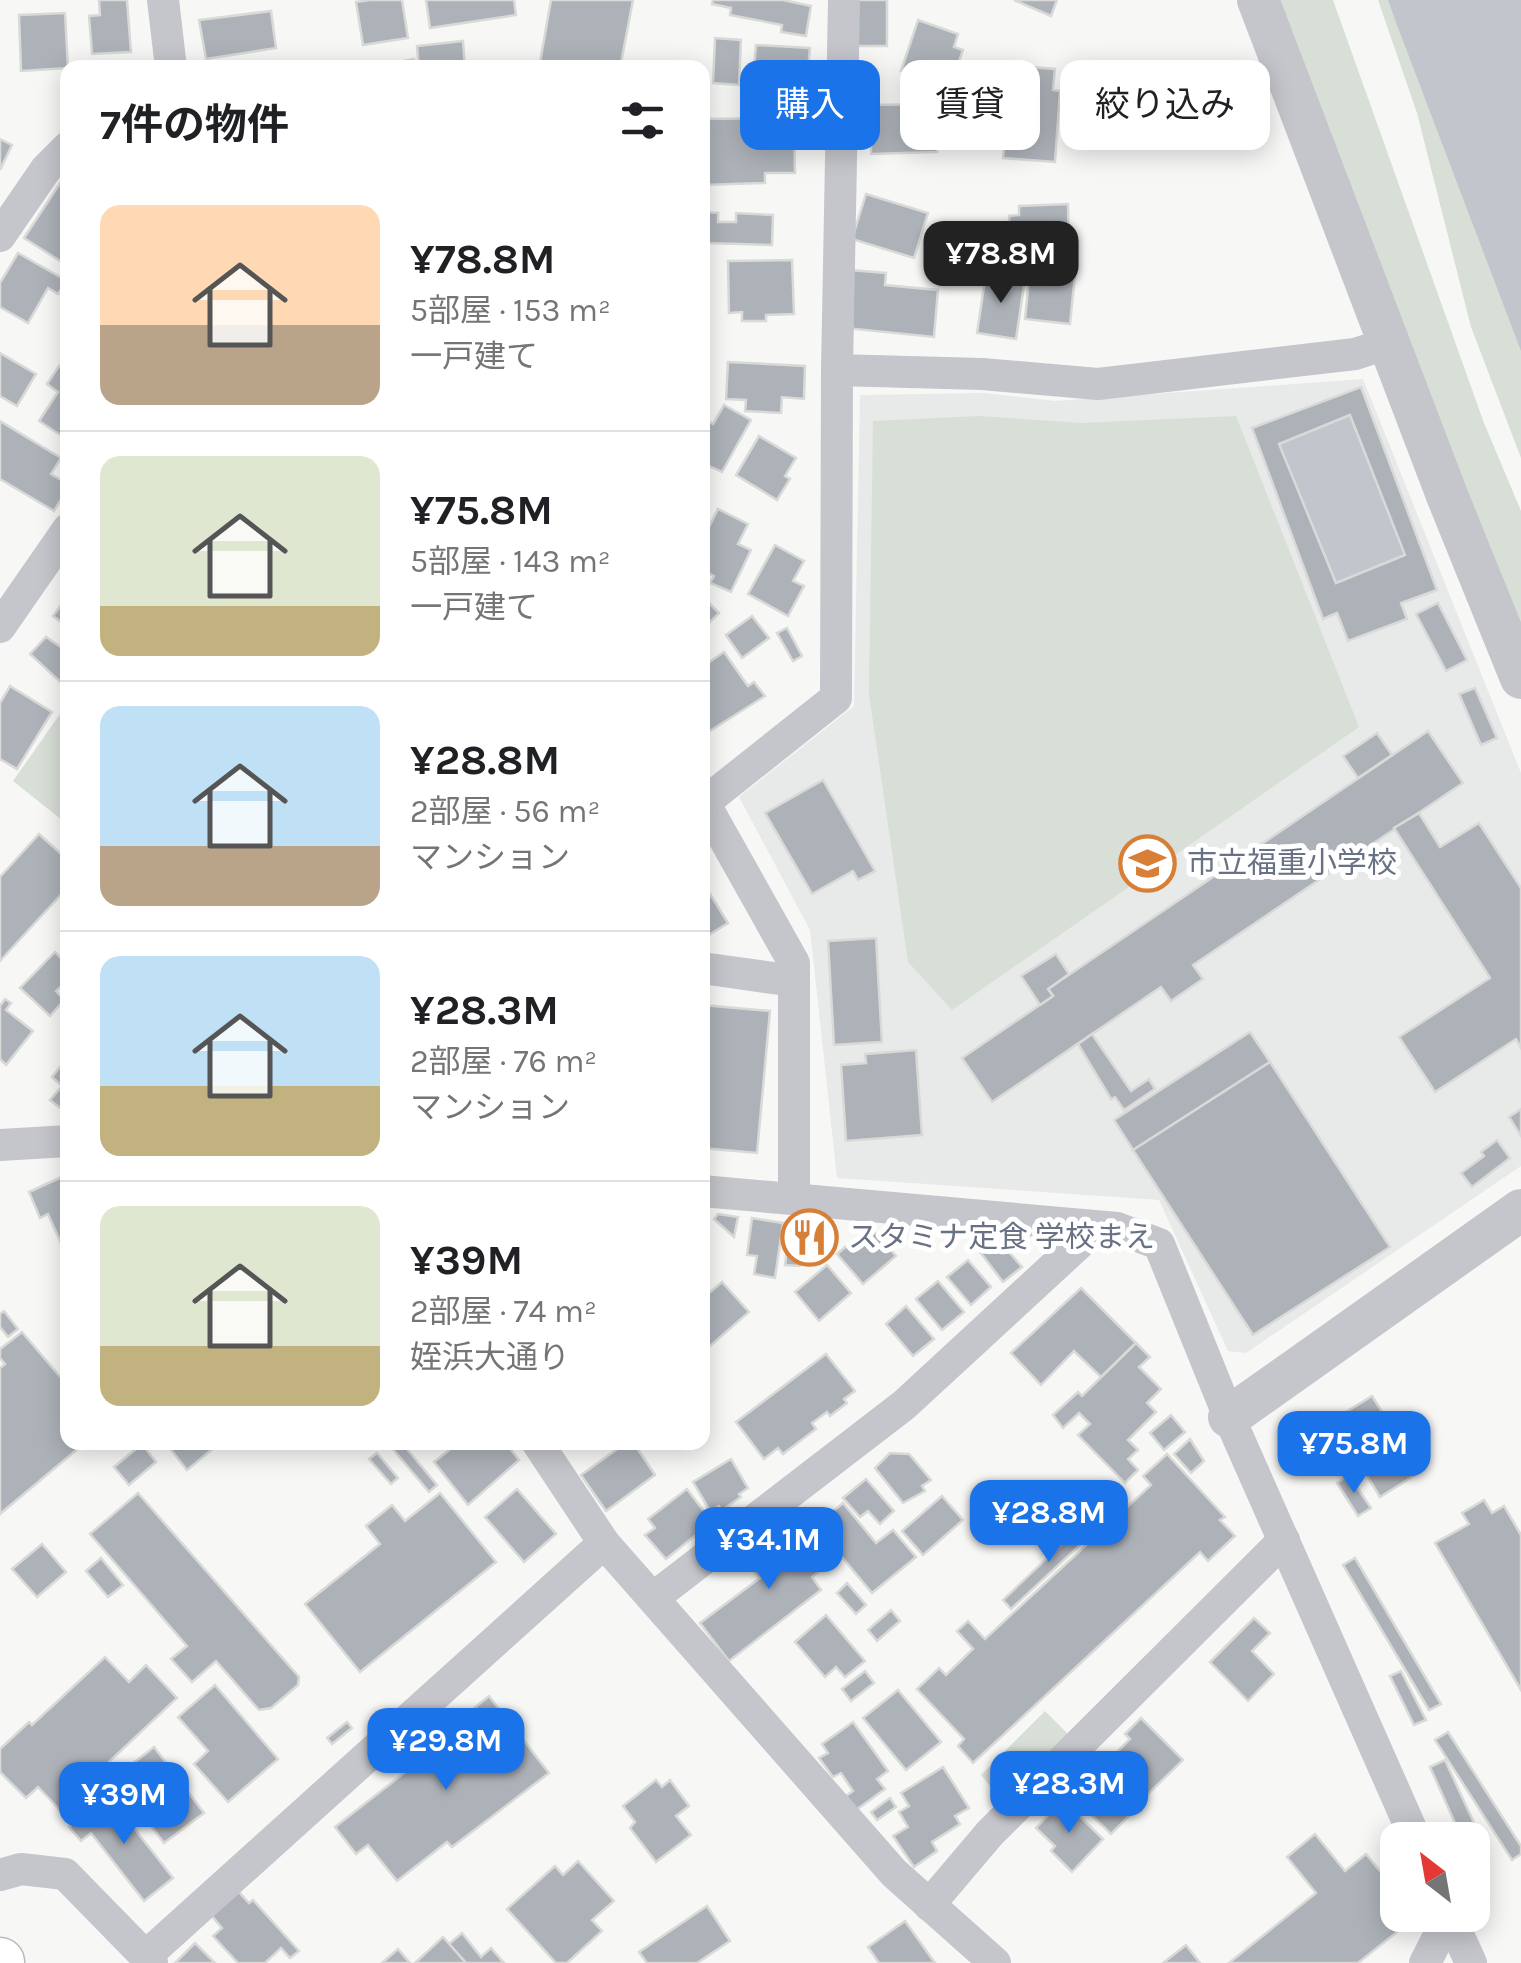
<!DOCTYPE html>
<html lang="ja">
<meta charset="utf-8">
<style>
:root{--surface:#fff;--page:#f2f2f2;--text:#202124;--muted:#757577;--line:#e0e0e0;--accent:#1a73e8}
body{margin:0;font-family:Karla,"Noto Sans JP",sans-serif;background:var(--page);color:var(--text);height:100vh;display:flex;flex-direction:column;font-size:38px;white-space:nowrap}
*{box-sizing:border-box;margin:0}
p{font-size:32px;color:var(--muted)}
.icon{flex:none;width:55px;height:55px;fill:none;stroke:currentColor;stroke-width:2;stroke-linecap:round;stroke-linejoin:round}
.map{position:relative;flex:1;overflow:hidden}
.sheet{position:absolute;left:60px;top:60px;width:650px;height:1390px;display:flex;flex-direction:column;background:var(--surface);border-radius:20px;box-shadow:0 5px 25px #0003}
.sheet>*{flex:none}
.guide{position:absolute;left:740px;top:60px;width:630px;height:90px;display:flex;gap:20px}
.needle{width:65px;rotate:329deg}
.tools{position:absolute;left:1380px;top:1822px;display:grid;gap:20px}
.tools a{display:grid;place-items:center;width:110px;height:110px;border-radius:20px;background:var(--surface);box-shadow:0 5px 25px #0003;font-size:50px}
.price{position:absolute;translate:-50% -85px;padding:0 22px;border-radius:20px;background:var(--accent);color:#fff;font-size:32px;line-height:65px;filter:drop-shadow(0 2px 5px #0008)}
.price::after{content:'';position:absolute;left:50%;top:60px;width:30px;height:22px;margin-left:-15px;background:inherit;clip-path:polygon(0 0,100% 0,50% 100%)}
.price.selected{background:#222;color:#fff}
ul{padding:0;list-style:none}
li{display:flex;align-items:center;gap:30px;height:250px;padding:0 40px}
li+li{border-top:2px solid var(--line)}
li span{display:grid;place-items:center;flex:none;width:280px;height:200px;border-radius:20px;color:#555}
li>.icon{margin-inline-start:auto}
span .icon{width:120px;height:120px;fill:#fffc;stroke-width:1}
li b{font-size:42px}
h2{display:flex;justify-content:space-between;align-items:center;height:120px;padding:0 40px;font-size:42px}
.chip{padding:0 35px;border-radius:20px;background:var(--surface);box-shadow:0 5px 25px #0003;font-size:35px;line-height:90px}
.chip.selected{background:var(--accent);color:#fff}
.map>svg:first-child{display:block}
</style>
<div class="map">
<svg width="1521" height="1963" viewBox="0 0 1521 1963">
<rect width="100%" height="100%" fill="#f7f8f6"/>
<polygon fill="#e8e9e9" points="1363,379 1521,773 1521,1166 1246,1353 1228,1351 1159,1200 837,1178 810,930 739,797 854,706 860,395 985,393 1055,401"/>
<g fill="#d8dfd7">
<polygon points="1279,0 1333,0 1484,423 1521,511 1521,638"/>
<polygon points="1378,0 1412,0 1521,337 1521,458 1471,327 1417,113"/>
<polygon points="979,416 1081,423 1236,416 1359,727 952,1010 908,962 869,694 873,421"/>
<polygon points="67,704 67,824 13,781"/>
<polygon points="1045,1711 1072,1738 1005,1804 981,1775"/>
</g>
<g fill="#c0c6cc">
<polygon points="1388,0 1521,0 1521,351 1397,25"/>
<polygon points="1350,415 1405,555 1336,583 1279,444"/>
</g>
<g fill="#adb2b9" stroke="#d9dad8" stroke-width="2.5" fill-rule="evenodd">
<polygon points="99,0 127,0 131,52 92,54 89,16 100,15"/>
<polygon points="370,0 402,0 408,38 363,45 356,2"/>
<polygon points="426,0 514,0 516,15 430,28"/>
<polygon points="551,0 633,0 620,68 539,68"/>
<polygon points="713,0 783,0 811,6 806,36 781,32 782,25 730,15 731,8 712,4"/>
<rect x="852" y="0" width="35" height="46"/>
<polygon points="1014,0 1057,0 1051,16"/>
<polygon points="271,11 276,48 206,59 199,20"/>
<polygon points="65,13 68,68 21,71 19,15"/>
<polygon points="918,20 958,34 954,47 963,50 956,70 947,67 941,85 901,71"/>
<polygon points="715,38 741,40 739,85 713,83"/>
<polygon points="463,41 465,68 419,68 417,46"/>
<polygon points="756,45 810,48 806,90 767,88 766,78 753,78"/>
<polygon points="414,59 414,68 368,68"/>
<polygon points="997,64 1055,69 1053,90 1060,91 1055,162 1003,158 1005,140 991,138"/>
<polygon points="846,71 877,73 876,94 844,93"/>
<polygon points="935,104 937,152 871,154 871,105"/>
<polygon points="794,118 795,173 765,173 765,183 702,185 702,119"/>
<polygon points="0,139 12,145 0,170"/>
<polygon points="66,174 68,175 68,266 24,238"/>
<polygon points="866,194 928,213 914,258 852,239"/>
<polygon points="1068,204 1069,253 1020,255 1019,238 1010,238 1009,216 1019,215 1019,206"/>
<polygon points="706,212 718,213 718,222 736,222 736,213 773,215 772,245 705,243"/>
<polygon points="18,253 67,281 58,294 48,288 28,323 0,307 0,283"/>
<polygon points="792,260 794,314 766,315 766,321 742,321 742,312 729,313 728,261"/>
<polygon points="1031,260 1076,264 1070,324 1025,319"/>
<polygon points="850,270 886,273 885,285 938,290 934,337 845,328"/>
<polygon points="986,273 1025,279 1016,339 977,333"/>
<polygon points="0,353 36,374 17,406 0,396"/>
<polygon points="728,362 805,366 804,399 782,397 781,413 745,411 746,400 726,399"/>
<polygon points="59,366 68,372 68,440 39,421 58,392 47,384"/>
<path d="M1361,387L1437,590L1401,603L1407,619L1348,641L1337,613L1323,619L1252,428ZM1350,415L1405,555L1336,583L1279,444Z"/>
<polygon points="724,405 751,420 722,472 702,463 702,418 713,424"/>
<polygon points="0,421 61,458 51,474 68,484 68,488 54,511 0,479"/>
<polygon points="759,436 796,458 785,476 790,479 777,500 736,475"/>
<polygon points="718,509 748,524 738,544 751,550 731,592 710,583 714,576 702,570 702,541"/>
<polygon points="775,545 804,561 793,581 804,586 788,616 748,594"/>
<polygon points="68,596 68,627 53,616"/>
<polygon points="702,596 719,613 702,630"/>
<polygon points="1438,603 1467,660 1446,671 1416,614"/>
<polygon points="752,616 769,638 742,658 726,635"/>
<polygon points="787,628 802,656 793,661 777,633"/>
<polygon points="46,637 68,652 67,688 30,654"/>
<polygon points="724,652 748,686 754,682 765,696 702,736 702,667"/>
<polygon points="10,686 52,712 17,769 0,759 0,703"/>
<polygon points="1475,688 1497,738 1481,745 1459,694"/>
<polygon points="1428,731 1463,783 1193,965 1203,979 1171,1001 1161,987 992,1102 962,1058 1053,996 1048,989"/>
<polygon points="1377,733 1392,755 1358,778 1343,756"/>
<polygon points="823,780 875,871 858,880 853,871 812,894 765,813"/>
<polygon points="1419,813 1440,847 1479,823 1521,888 1521,1048 1516,1039 1435,1092 1399,1037 1490,978 1394,828"/>
<polygon points="39,834 68,860 68,887 0,961 0,877"/>
<polygon points="702,881 728,923 702,939"/>
<polygon points="876,938 882,1042 834,1045 828,941"/>
<polygon points="55,952 68,965 68,980 56,991 64,1000 50,1016 20,988"/>
<polygon points="1056,954 1069,974 1048,989 1053,996 1040,1005 1021,976"/>
<polygon points="5,999 11,1003 6,1010 33,1031 6,1065 0,1059 0,1006"/>
<polygon points="702,1005 770,1011 757,1153 702,1148"/>
<polygon points="1250,1032 1270,1062 1133,1150 1114,1120"/>
<polygon points="1092,1034 1131,1091 1149,1079 1155,1089 1124,1110 1115,1097 1111,1099 1078,1044"/>
<polygon points="916,1050 922,1135 846,1141 841,1065 866,1063 865,1054"/>
<polygon points="68,1057 68,1114 50,1100 62,1086 52,1077"/>
<polygon points="1270,1062 1390,1247 1253,1335 1133,1150"/>
<polygon points="1521,1109 1521,1136 1509,1117"/>
<polygon points="1497,1140 1510,1158 1472,1187 1461,1173 1484,1156 1481,1152"/>
<polygon points="68,1174 68,1240 61,1243 48,1214 40,1218 29,1192"/>
<polygon points="718,1214 738,1217 734,1237 714,1219"/>
<polygon points="752,1218 783,1223 775,1278 754,1274 757,1256 747,1255"/>
<polygon points="791,1219 828,1224 827,1244 818,1244 817,1254 802,1252 800,1266 785,1265"/>
<polygon points="870,1227 896,1256 863,1284 837,1254"/>
<polygon points="977,1248 1008,1251 1022,1267 1003,1282"/>
<polygon points="968,1260 991,1287 971,1305 947,1277"/>
<polygon points="827,1265 851,1293 819,1321 795,1292"/>
<polygon points="938,1281 964,1312 942,1330 916,1299"/>
<polygon points="722,1282 749,1312 702,1353 702,1299"/>
<polygon points="1081,1288 1136,1343 1101,1377 1074,1351 1041,1385 1011,1353"/>
<polygon points="906,1306 934,1339 913,1356 886,1324"/>
<polygon points="4,1311 18,1329 8,1337 0,1327 0,1314"/>
<polygon points="22,1332 68,1386 68,1442 86,1442 0,1514 0,1368 5,1364 0,1358 0,1349"/>
<polygon points="1136,1343 1150,1357 1139,1367 1161,1389 1147,1403 1156,1412 1128,1440 1138,1450 1128,1459 1138,1470 1125,1483 1078,1435 1090,1424 1079,1413 1063,1428 1053,1415 1078,1392 1082,1396"/>
<polygon points="826,1354 855,1391 844,1399 847,1403 830,1416 827,1412 812,1423 816,1429 783,1454 778,1448 764,1459 736,1422"/>
<polygon points="1372,1396 1420,1472 1380,1497 1333,1420"/>
<polygon points="1171,1415 1185,1432 1164,1450 1150,1433"/>
<polygon points="1190,1439 1204,1461 1191,1473 1174,1454"/>
<polygon points="165,1442 221,1442 187,1470"/>
<polygon points="387,1442 401,1442 437,1485 429,1492"/>
<polygon points="459,1442 505,1442 519,1460 468,1505 434,1462"/>
<polygon points="627,1442 633,1442 655,1475 606,1511 581,1475"/>
<polygon points="142,1444 156,1462 129,1485 114,1467"/>
<polygon points="377,1453 398,1478 391,1484 369,1459"/>
<polygon points="890,1453 909,1454 931,1480 922,1486 925,1491 903,1503 875,1468"/>
<polygon points="1167,1454 1225,1517 1220,1520 1235,1536 1208,1561 1200,1552 973,1763 958,1746 964,1739 917,1689 939,1668 946,1675 973,1649 957,1631 968,1621 985,1639 1151,1485 1143,1476"/>
<polygon points="731,1459 748,1488 739,1494 741,1497 722,1510 719,1506 710,1511 693,1482"/>
<polygon points="1349,1475 1371,1508 1358,1516 1337,1483"/>
<polygon points="866,1479 894,1511 880,1524 868,1511 860,1517 843,1498"/>
<polygon points="517,1489 556,1534 524,1562 485,1517"/>
<polygon points="687,1489 712,1522 666,1559 645,1535 655,1528 648,1519"/>
<polygon points="138,1493 299,1677 298,1685 271,1708 259,1710 216,1661 192,1682 171,1659 187,1646 90,1534"/>
<polygon points="440,1493 496,1562 360,1672 305,1604 380,1544 366,1526 392,1505 405,1521"/>
<polygon points="942,1496 963,1520 923,1555 902,1531"/>
<polygon points="1484,1500 1492,1513 1504,1506 1521,1535 1521,1690 1435,1543 1469,1524 1462,1513"/>
<polygon points="843,1503 876,1543 893,1530 916,1557 872,1593 816,1526"/>
<polygon points="797,1521 830,1563 812,1577 821,1590 729,1661 700,1623 760,1578 752,1567 770,1554 764,1546"/>
<polygon points="1085,1522 1094,1532 1011,1609 1003,1600"/>
<polygon points="42,1544 66,1572 37,1597 12,1569"/>
<polygon points="101,1558 123,1585 108,1597 86,1571"/>
<polygon points="1355,1558 1441,1704 1429,1710 1343,1565"/>
<polygon points="847,1583 866,1605 856,1614 837,1593"/>
<polygon points="891,1610 900,1621 877,1641 868,1630"/>
<polygon points="826,1615 865,1661 845,1677 836,1667 825,1677 795,1642"/>
<polygon points="1254,1618 1270,1633 1252,1651 1274,1674 1248,1701 1210,1662"/>
<polygon points="105,1657 129,1682 146,1665 177,1698 59,1809 38,1787 26,1798 0,1772 0,1749 29,1722 32,1725"/>
<polygon points="865,1671 874,1683 851,1701 842,1689"/>
<polygon points="1401,1671 1426,1720 1414,1725 1390,1676"/>
<polygon points="215,1685 278,1759 228,1802 194,1764 208,1751 178,1717"/>
<polygon points="898,1690 941,1742 906,1770 863,1718"/>
<polygon points="489,1696 549,1773 452,1847 447,1842 397,1881 368,1845 356,1854 335,1827 467,1724 462,1718"/>
<polygon points="1141,1718 1183,1760 1148,1794 1119,1766 1125,1761 1116,1753 1130,1739 1125,1734"/>
<polygon points="347,1722 352,1728 332,1744 327,1738"/>
<polygon points="853,1722 888,1771 877,1779 885,1789 856,1810 846,1796 853,1791 841,1773 833,1777 819,1758 828,1753 822,1744"/>
<polygon points="1448,1732 1521,1846 1521,1854 1512,1860 1435,1740"/>
<polygon points="154,1747 204,1813 164,1843 114,1778"/>
<polygon points="1445,1760 1475,1825 1459,1832 1430,1767"/>
<polygon points="1107,1764 1144,1801 1111,1834 1086,1810 1091,1805 1079,1793"/>
<polygon points="943,1767 969,1808 955,1816 960,1824 932,1842 937,1851 914,1867 893,1836 908,1827 899,1812 909,1806 901,1793"/>
<polygon points="656,1780 662,1787 670,1780 689,1806 676,1816 691,1835 656,1862 630,1828 635,1822 623,1806"/>
<polygon points="109,1796 173,1878 144,1901 91,1833 81,1841 69,1827"/>
<polygon points="890,1798 896,1807 877,1820 871,1812"/>
<polygon points="1063,1800 1103,1839 1072,1872 1051,1851 1055,1846 1036,1828"/>
<polygon points="1315,1834 1345,1871 1366,1854 1398,1893 1398,1915 1416,1917 1358,1963 1229,1963 1316,1893 1287,1857"/>
<polygon points="578,1861 614,1901 592,1920 602,1931 567,1963 556,1963 507,1909 555,1866 563,1875"/>
<polygon points="238,1891 249,1903 253,1900 299,1951 290,1958 281,1948 265,1963 238,1963 213,1936 222,1928 211,1915"/>
<polygon points="707,1906 730,1941 697,1963 647,1963 639,1952"/>
<polygon points="905,1921 935,1963 879,1963 868,1947"/>
<polygon points="462,1933 481,1957 491,1948 504,1963 466,1963 449,1944"/>
<polygon points="443,1937 466,1963 415,1963"/>
<polygon points="195,1943 215,1963 175,1963"/>
<polygon points="1186,1945 1200,1963 1163,1963"/>
<polygon points="398,1949 410,1963 382,1963"/>
</g>
<g fill="none" stroke-linecap="round" stroke-linejoin="round">
<defs>
<polyline id="secondary" points="0,1962 0,1963"/>
</defs>
<use href="#secondary" stroke="#b7b9bf" stroke-width="51"/>
<g stroke="#c4c6cb" stroke-width="32">
<polyline points="163,0 171,68"/>
<polyline points="0,236 46,169 68,147"/>
<polyline points="837,370 982,374 1098,384 1355,354 1389,343"/>
<polyline points="0,627 68,529"/>
<polyline points="702,799 794,963 794,1199"/>
<polyline points="705,802 836,698 837,370 844,0"/>
<polyline points="702,968 794,981"/>
<polyline points="0,1145 68,1141"/>
<polyline points="702,1191 1117,1228 1159,1244 1229,1417 1416,1840"/>
<polyline points="604,1543 894,1873 995,1963"/>
<polyline points="653,1598 904,1405 1097,1227"/>
<polyline points="0,1875 21,1869 65,1874 152,1963"/>
<polyline points="929,1905 990,1833 1284,1540"/>
<polyline points="1449,1915 1471,1963"/>
<polyline points="146,1956 604,1543 537,1442"/>
<polyline points="1425,1963 1449,1916"/>
</g>
<g stroke="#c4c6cb" stroke-width="42">
<polyline points="1258,0 1448,498 1521,678"/>
<polyline points="1229,1417 1521,1210"/>
</g>
<use href="#secondary" stroke="#fff" stroke-width="48"/>
</g>
<defs>
<symbol id="school-ring" viewBox="-11 -11 22 22"><circle r="9.5" fill="#fff" stroke="#d77f36" stroke-width="1.5"/><path d="M0-5L7-2L0 1L-7-2ZM-4 1L0 2.5L4 1V4Q0 6-4 4Z" fill="#d77f36"/></symbol>
<symbol id="restaurant-ring" viewBox="-11 -11 22 22"><circle r="9.5" fill="#fff" stroke="#d77f36" stroke-width="1.5"/><path d="M-5-6h1v4h1v-4h1v4h1v-4h1v5L-1.5 .5V6h-2V.5L-5-1ZM5-6V6H3V1.5H1.5Q1.5-4 5-6Z" fill="#d77f36"/></symbol>
</defs>
<g fill-rule="evenodd">
<use href="#school-ring" x="1116" y="832" width="63" height="63"/>
<use href="#restaurant-ring" x="778" y="1206" width="63" height="63"/>
</g>
<g text-anchor="middle" dominant-baseline="central" stroke-width="10" stroke-linejoin="round" paint-order="stroke">
<g font-size="30" fill="#697284" stroke="#fff" text-anchor="start">
<text x="1187" y="863">市立福重小学校</text>
<text x="848" y="1237">スタミナ定食 学校まえ</text>
</g>
</g>
</svg>
<div class="tools">
<a><svg class="needle" viewBox="-14 -14 28 28"><path d="M0-13l5 13h-10z" fill="#e53935"/><path d="M0 13l5-13h-10z" fill="#757577"/></svg></a>
</div>
<b class="price selected" style="left:1001px;top:306px">¥78.8M</b>
<b class="price" style="left:1354px;top:1496px">¥75.8M</b>
<b class="price" style="left:1049px;top:1565px">¥28.8M</b>
<b class="price" style="left:769px;top:1592px">¥34.1M</b>
<b class="price" style="left:446px;top:1793px">¥29.8M</b>
<b class="price" style="left:1069px;top:1836px">¥28.3M</b>
<b class="price" style="left:124px;top:1847px">¥39M</b>
<div class="guide">
<a class="chip selected">購入</a>
<a class="chip">賃貸</a>
<a class="chip">絞り込み</a>
</div>
<section class="sheet">
<h2>7件の物件<svg class="icon" aria-label="filters" viewBox="0 0 24 24"><path d="M4 7h16M4 17h16"/><circle cx="9" cy="7" r="2"/><circle cx="15" cy="17" r="2"/></svg></h2>
<ul>
<li><span style="background:linear-gradient(#ffd9b3 60%,#b9a48a 0)"><svg class="icon" aria-label="home" viewBox="0 0 24 24"><path d="M3 11l9-7 9 7M6 9v11h12V9"/></svg></span><div><b>¥78.8M</b><p>5部屋 · 153 m²</p><p>一戸建て</p></div></li>
<li><span style="background:linear-gradient(#dfe7d0 75%,#c2b280 0)"><svg class="icon" aria-label="home" viewBox="0 0 24 24"><path d="M3 11l9-7 9 7M6 9v11h12V9"/></svg></span><div><b>¥75.8M</b><p>5部屋 · 143 m²</p><p>一戸建て</p></div></li>
<li><span style="background:linear-gradient(#bfe0f5 70%,#b9a48a 0)"><svg class="icon" aria-label="home" viewBox="0 0 24 24"><path d="M3 11l9-7 9 7M6 9v11h12V9"/></svg></span><div><b>¥28.8M</b><p>2部屋 · 56 m²</p><p>マンション</p></div></li>
<li><span style="background:linear-gradient(#bfe0f5 65%,#c2b280 0)"><svg class="icon" aria-label="home" viewBox="0 0 24 24"><path d="M3 11l9-7 9 7M6 9v11h12V9"/></svg></span><div><b>¥28.3M</b><p>2部屋 · 76 m²</p><p>マンション</p></div></li>
<li><span style="background:linear-gradient(#dfe7d0 70%,#c2b280 0)"><svg class="icon" aria-label="home" viewBox="0 0 24 24"><path d="M3 11l9-7 9 7M6 9v11h12V9"/></svg></span><div><b>¥39M</b><p>2部屋 · 74 m²</p><p>姪浜大通り</p></div></li>
</ul>
</section>
</div>
